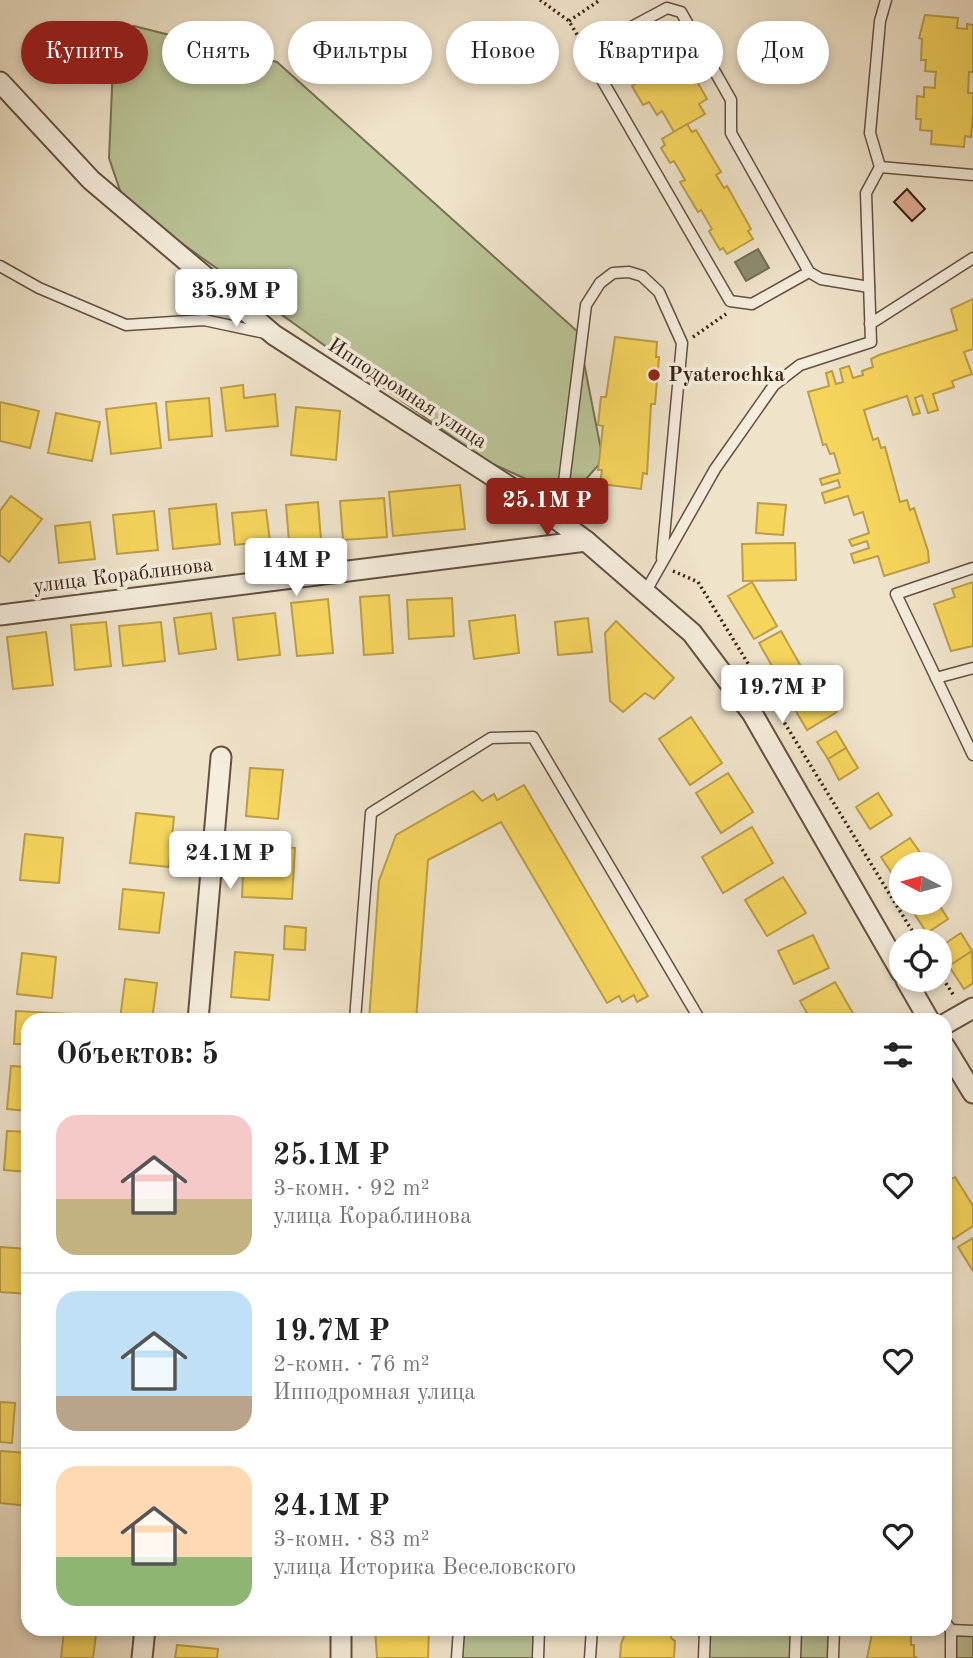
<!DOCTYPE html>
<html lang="ru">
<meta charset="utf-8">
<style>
:root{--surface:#fff;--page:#f2f2f2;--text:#222;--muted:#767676;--line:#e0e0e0;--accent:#8f2418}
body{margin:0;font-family:"Old Standard TT",serif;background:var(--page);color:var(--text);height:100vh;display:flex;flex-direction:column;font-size:26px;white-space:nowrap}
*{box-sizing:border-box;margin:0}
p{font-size:23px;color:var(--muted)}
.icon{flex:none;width:38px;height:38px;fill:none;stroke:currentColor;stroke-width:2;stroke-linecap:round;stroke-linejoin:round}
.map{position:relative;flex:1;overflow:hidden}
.panel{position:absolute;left:21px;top:1013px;width:931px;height:623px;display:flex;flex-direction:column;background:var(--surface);border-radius:21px;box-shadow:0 4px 10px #0003}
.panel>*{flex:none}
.guide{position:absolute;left:21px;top:21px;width:931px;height:63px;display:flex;gap:14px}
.needle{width:46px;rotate:276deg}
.fabs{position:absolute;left:889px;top:852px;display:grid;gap:14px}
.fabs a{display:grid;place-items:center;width:63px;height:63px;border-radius:50%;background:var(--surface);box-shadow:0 4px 10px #0003;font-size:35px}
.price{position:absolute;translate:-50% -60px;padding:0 16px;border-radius:7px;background:#fff;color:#222;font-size:23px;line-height:46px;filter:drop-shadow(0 2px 4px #0008)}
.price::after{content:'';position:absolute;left:50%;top:42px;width:21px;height:16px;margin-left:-10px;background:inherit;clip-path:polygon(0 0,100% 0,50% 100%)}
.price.current{background:var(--accent);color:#fff}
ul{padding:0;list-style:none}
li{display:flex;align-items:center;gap:21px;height:175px;padding:0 35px}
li+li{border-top:2px solid var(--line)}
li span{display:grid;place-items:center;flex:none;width:196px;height:140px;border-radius:21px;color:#555}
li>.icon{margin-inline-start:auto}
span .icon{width:84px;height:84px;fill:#fffc;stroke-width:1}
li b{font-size:30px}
h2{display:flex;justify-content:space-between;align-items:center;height:84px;padding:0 35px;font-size:30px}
.tag{padding:0 24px;border-radius:32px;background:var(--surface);box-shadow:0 4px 10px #0003;font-size:24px;line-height:63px}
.tag.current{background:var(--accent);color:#fff}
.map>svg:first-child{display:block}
</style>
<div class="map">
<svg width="973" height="1658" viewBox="0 0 973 1658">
<rect width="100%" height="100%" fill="#efe3ca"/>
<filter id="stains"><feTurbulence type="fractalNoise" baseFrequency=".00286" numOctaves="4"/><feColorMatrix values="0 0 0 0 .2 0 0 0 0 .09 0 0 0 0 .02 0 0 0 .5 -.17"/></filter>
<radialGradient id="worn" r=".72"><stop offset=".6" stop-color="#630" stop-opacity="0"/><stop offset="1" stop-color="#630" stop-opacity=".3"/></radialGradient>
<g fill="#bac396" stroke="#787154" stroke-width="2">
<polygon points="134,26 277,62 578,332 603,460 569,498 486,461 124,202 109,158 113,65"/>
<polygon points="459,1629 539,1629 538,1658 457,1658"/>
<polygon points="705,1629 834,1629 833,1658 704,1658"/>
<polygon points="951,1630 973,1631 973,1658 951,1658"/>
</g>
<g fill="#f6d55c" stroke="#bc9e46" stroke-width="2">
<polygon points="925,15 958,18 957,28 967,29 967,24 973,25 973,72 969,72 968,93 973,93 973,114 971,137 965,136 964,147 931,144 932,131 920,130 921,119 916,119 917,96 924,97 924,87 935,88 935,80 936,72 925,71 926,60 921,60 922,39 919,38"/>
<polygon points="653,30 660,42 671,36 707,99 699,104 705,114 674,132 662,111 657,115 649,102 643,105 632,86 637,83 630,70 636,67 624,47"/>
<polygon points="687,124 692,132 696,130 721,172 716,175 724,188 727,186 751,229 748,231 753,239 727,254 723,248 720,250 709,231 712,229 701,210 698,212 680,182 685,180 674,161 670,163 661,148 665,145 662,139"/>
<polygon points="973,299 973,349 964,352 972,374 952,381 954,387 933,394 938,410 928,413 922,395 915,398 920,413 913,415 907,396 864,410 873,440 878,438 881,448 885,447 900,502 907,500 910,510 914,508 928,551 929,562 884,576 878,556 854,563 851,554 869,548 867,541 852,546 849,540 869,533 863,512 854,515 848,496 825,503 822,493 840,487 838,480 822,485 820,479 840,473 834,453 830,454 826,444 823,445 808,392 829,386 826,373 832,371 836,384 843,382 840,369 849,366 853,378 863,375 862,371 873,367 871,359 879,355 957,330 951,309"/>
<polygon points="615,337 657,342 656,357 659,357 655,404 651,404 647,474 643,473 641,489 600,484 602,470 598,470 603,426 598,425 601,397 606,397"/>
<polygon points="243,385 244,398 275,394 278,426 226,431 221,388"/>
<polygon points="209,398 212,436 169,440 166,402"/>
<polygon points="0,402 39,411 30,448 0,441"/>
<polygon points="156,403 161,448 111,454 106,409"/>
<polygon points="296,407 340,411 336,460 291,455"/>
<polygon points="56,413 100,422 92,461 48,453"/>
<polygon points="460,485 465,529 393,536 389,492"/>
<polygon points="11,496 42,519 9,562 0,555 0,511"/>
<polygon points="384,498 387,537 343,540 340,501"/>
<polygon points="318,502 321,540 289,542 286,505"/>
<polygon points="758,503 786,505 783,535 756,533"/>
<polygon points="216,504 220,544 173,549 169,509"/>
<polygon points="266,510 270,541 235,545 232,513"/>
<polygon points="154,511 158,550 117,554 113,515"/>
<polygon points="90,522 95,559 59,563 55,526"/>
<polygon points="795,543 796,580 743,581 742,544"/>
<polygon points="752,582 777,626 754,639 728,596"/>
<polygon points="973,582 973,646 951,651 934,604 955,597 952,589"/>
<polygon points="389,595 393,653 364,655 360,597"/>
<polygon points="452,598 454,636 409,639 407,600"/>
<polygon points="328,599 333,653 297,656 291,603"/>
<polygon points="211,613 216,649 179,654 174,618"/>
<polygon points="275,613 280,655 238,660 233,618"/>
<polygon points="515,615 519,653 474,659 469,621"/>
<polygon points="588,618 592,652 558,655 555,622"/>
<polygon points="616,621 674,678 654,699 645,693 623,712 610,701 605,633"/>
<polygon points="106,622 111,666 75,670 71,625"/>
<polygon points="161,622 165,661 123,666 119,626"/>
<polygon points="781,631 807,677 785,689 759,643"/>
<polygon points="46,632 53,685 13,689 7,637"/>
<polygon points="817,678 837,712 807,730 787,696"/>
<polygon points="691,717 722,763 690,785 659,739"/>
<polygon points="836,731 846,748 828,759 817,742"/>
<polygon points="846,748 858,768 839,780 828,759"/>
<polygon points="250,768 283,770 278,819 246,816"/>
<polygon points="728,773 753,812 721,833 696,793"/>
<polygon points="524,785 648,996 637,1002 634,995 622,1002 619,996 607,1003 501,822 428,860 416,1020 369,1020 379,881 396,835 473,791 482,801 494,794 497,800"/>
<polygon points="878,793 892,815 870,829 856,807"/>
<polygon points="136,813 174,817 169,867 130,863"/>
<polygon points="752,827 773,863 723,893 702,857"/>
<polygon points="25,834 63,838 59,883 20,880"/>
<polygon points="910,838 928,864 901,864 901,887 881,857"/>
<polygon points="256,846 295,848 292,899 242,897 243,874 255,875"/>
<polygon points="783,877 806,913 767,936 745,900"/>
<polygon points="123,889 164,893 159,933 119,929"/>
<polygon points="938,903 948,919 927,933 908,904"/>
<polygon points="285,926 306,928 305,950 284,949"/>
<polygon points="961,933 972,951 949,966 940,947"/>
<polygon points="813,935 829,968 794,984 778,951"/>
<polygon points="972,951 973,983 964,989 949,966"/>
<polygon points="235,952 273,955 269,1000 231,997"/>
<polygon points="22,953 56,957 52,998 17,994"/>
<polygon points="125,979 157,983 152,1020 120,1020"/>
<polygon points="835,982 854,1015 845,1020 811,1020 800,1001"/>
<polygon points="16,1011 71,1014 70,1020 28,1020 28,1044 14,1044"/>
<polygon points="233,1015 275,1020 232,1020"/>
<polygon points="11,1066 28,1067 28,1111 7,1109"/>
<polygon points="7,1131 28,1132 28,1172 4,1170"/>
<polygon points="955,1177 973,1206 973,1226 953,1239 945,1227 945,1183"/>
<polygon points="973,1238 973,1271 958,1247"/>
<polygon points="0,1247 28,1249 28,1294 0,1292"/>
<polygon points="0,1402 15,1403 12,1443 0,1442"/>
<polygon points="0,1451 28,1453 28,1506 0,1503"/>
<polygon points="375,1629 429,1629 428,1658 377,1658"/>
<polygon points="627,1629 671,1629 671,1638 675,1641 674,1658 620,1658 621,1644"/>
<polygon points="873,1629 911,1629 911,1645 914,1645 914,1656 917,1658 867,1658"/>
<polygon points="64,1631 96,1635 93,1658 61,1658"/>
<polygon points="177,1645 218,1649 217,1658 175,1658"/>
</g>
<polygon fill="#8c8c6e" stroke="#726b53" stroke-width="2" points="758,249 769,268 746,281 735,262"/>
<polygon fill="#e4ad94" stroke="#361f13" stroke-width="2" points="907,189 925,209 912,221 894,202"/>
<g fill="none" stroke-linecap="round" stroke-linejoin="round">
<defs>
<g id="lane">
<polyline points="880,167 973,175"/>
<polyline points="0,266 39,288 126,325 204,320 265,333"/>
<polyline points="809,272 752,304 730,301 594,66 592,54 598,45 667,8 681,12 731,100 731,133 809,272 821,279 869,287"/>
<polyline points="870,324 973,258"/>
<polyline points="559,522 586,305 600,283 613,273 629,272 642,276 659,292 682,343 662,558"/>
<polyline points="973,568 896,594 973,755"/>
<polyline points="646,591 715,469 774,385 800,365 871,342 866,193 880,167 870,133 880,21 886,0"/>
<polyline points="936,678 973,668"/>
<polyline points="355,1020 371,813 491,738 533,737 700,1020"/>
<polyline points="945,1622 951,1630 951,1658"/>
<polyline points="951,1630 973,1631"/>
<polyline points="457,1658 459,1629"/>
<polyline points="538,1658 539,1629"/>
<polyline points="590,1658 592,1629"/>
<polyline points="704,1658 705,1629"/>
<polyline points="795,1658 796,1629"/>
<polyline points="833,1658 834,1629"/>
</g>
<g id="street">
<polyline points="0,82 91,180 274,335 533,502 586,541 692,633 752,713 901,972"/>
<polyline points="0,615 586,541"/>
<polyline points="906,980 929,1020"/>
<polyline points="198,1020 221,757"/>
<polyline points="945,1024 973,1008"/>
<polyline points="945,1047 973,1093"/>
<polyline points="142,1658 145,1629"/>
<polyline points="341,1658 341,1629"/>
</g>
</defs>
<use href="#lane" stroke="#645041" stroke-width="13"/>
<use href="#street" stroke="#645041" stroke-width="23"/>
<g stroke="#361f13" stroke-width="3.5" stroke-dasharray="2 3.5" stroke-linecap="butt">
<polyline points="540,0 569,21 582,43"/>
<polyline points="569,21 600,0"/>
<polyline points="693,337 726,314"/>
<polyline points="673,571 698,582 919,942"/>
<polyline points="940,974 954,996"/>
</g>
<use href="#lane" stroke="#f5eddd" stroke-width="10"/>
<use href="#street" stroke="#f5eddd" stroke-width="19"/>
</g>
<circle fill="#8f2418" stroke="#f5eddd" stroke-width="2.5" cx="654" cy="375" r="7"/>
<g text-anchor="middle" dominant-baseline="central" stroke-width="7" stroke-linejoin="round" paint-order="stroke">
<g font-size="21" font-weight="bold" fill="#361f13" stroke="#f5eddd" text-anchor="start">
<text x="668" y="375">Pyaterochka</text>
</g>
<g font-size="21" fill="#361f13" stroke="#f5eddd">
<text transform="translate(407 394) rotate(33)">Ипподромная улица</text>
<text transform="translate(123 576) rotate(-7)">улица Кораблинова</text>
</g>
</g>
<rect width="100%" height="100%" filter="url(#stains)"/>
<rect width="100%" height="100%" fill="url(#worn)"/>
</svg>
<div class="fabs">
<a><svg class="needle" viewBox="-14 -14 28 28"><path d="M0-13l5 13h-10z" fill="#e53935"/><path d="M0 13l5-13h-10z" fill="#767676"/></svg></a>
<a><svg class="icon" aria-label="locate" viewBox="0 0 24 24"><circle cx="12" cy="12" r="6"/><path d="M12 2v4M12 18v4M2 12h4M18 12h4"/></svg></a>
</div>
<b class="price" style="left:236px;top:329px">35.9M ₽</b>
<b class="price current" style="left:547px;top:538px">25.1M ₽</b>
<b class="price" style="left:296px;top:598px">14M ₽</b>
<b class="price" style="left:782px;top:725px">19.7M ₽</b>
<b class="price" style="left:230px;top:891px">24.1M ₽</b>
<div class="guide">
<a class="tag current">Купить</a>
<a class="tag">Снять</a>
<a class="tag">Фильтры</a>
<a class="tag">Новое</a>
<a class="tag">Квартира</a>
<a class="tag">Дом</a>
</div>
<section class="panel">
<h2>Объектов: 5<svg class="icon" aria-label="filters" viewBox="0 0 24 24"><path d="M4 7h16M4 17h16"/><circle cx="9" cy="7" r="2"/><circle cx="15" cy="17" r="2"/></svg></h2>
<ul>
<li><span style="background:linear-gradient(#f6c9c9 60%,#c2b280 0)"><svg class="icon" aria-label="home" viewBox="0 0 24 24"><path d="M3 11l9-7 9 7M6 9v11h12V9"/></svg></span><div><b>25.1M ₽</b><p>3-комн. · 92 m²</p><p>улица Кораблинова</p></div><svg class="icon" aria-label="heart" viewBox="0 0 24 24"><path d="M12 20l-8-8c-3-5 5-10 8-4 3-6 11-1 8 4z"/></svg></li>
<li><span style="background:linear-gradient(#bfe0f5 75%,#b9a48a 0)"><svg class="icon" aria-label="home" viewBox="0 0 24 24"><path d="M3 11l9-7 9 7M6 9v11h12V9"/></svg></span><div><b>19.7M ₽</b><p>2-комн. · 76 m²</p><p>Ипподромная улица</p></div><svg class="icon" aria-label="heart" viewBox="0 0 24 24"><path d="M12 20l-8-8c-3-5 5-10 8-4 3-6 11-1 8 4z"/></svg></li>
<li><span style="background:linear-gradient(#ffd9b3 65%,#8fb573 0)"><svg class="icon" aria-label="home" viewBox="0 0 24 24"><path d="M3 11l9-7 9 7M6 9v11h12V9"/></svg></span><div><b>24.1M ₽</b><p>3-комн. · 83 m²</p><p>улица Историка Веселовского</p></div><svg class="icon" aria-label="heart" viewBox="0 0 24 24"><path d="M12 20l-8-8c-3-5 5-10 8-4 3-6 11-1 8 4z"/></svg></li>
</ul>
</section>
</div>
